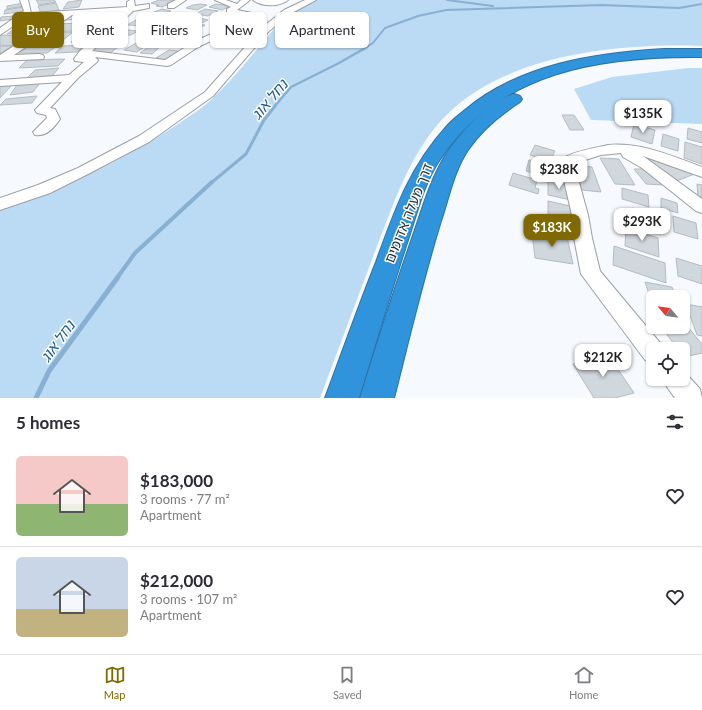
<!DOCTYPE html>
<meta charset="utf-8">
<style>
:root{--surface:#fff;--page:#f2f2f3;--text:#2b2b33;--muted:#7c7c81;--line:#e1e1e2;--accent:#7f6900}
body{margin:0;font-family:Lato,"Noto Sans Hebrew",sans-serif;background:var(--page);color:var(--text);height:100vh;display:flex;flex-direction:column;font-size:15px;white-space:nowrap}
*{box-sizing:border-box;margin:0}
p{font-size:13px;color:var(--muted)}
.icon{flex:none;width:22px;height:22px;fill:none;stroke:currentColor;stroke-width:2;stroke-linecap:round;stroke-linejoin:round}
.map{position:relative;height:398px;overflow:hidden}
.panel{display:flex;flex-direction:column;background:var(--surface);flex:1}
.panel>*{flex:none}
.top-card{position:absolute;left:12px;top:12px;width:400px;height:36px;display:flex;gap:8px}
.needle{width:26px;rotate:299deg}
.buttons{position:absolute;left:646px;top:290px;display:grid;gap:8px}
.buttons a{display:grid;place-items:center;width:44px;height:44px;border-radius:6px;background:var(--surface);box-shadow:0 1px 3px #0004;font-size:20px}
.price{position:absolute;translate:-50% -34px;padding:0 9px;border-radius:8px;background:#fff;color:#222;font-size:13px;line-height:26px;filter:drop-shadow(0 1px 2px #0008)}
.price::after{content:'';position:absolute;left:50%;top:24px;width:12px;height:9px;margin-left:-6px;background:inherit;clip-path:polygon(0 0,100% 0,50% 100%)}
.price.on{background:var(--accent);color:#fff}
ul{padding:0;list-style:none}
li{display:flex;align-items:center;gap:12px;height:100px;padding:0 16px}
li+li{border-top:1px solid var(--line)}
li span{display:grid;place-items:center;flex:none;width:112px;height:80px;border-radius:6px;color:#555}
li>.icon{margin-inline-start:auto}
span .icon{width:48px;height:48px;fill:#fffc;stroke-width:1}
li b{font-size:17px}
h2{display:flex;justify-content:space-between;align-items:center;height:48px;padding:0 16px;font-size:17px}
.chip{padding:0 14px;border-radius:6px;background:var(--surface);box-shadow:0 1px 3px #0004;font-size:14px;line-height:36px}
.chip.on{background:var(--accent);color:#fff}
.menu{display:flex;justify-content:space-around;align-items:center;height:56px;border-top:1px solid var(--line);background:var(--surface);font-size:11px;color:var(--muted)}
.menu a{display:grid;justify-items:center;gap:2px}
.menu .on{color:var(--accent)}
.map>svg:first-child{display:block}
</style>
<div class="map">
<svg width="702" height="398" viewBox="0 0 702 398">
<rect width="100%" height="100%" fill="#f6fafe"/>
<g fill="#bbdaf4">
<path d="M318,0H702V46C614,43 492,55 434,129C405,166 391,211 374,254C356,302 338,350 320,398H0V209C62,189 123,161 178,124C191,115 205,107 216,95C239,73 259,46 280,22L292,12Z"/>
<polygon points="688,68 702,68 702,124 591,120 574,89 612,77"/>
</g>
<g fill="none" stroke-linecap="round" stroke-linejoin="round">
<g stroke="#88b0d2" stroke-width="2">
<polyline points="447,0 493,6"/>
<polyline points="365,48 373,43 385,28 418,16 446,10 602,5 679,8 702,4"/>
</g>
<polyline stroke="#88b0d2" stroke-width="2.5" points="274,107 291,87 339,63 367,47"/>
<polyline stroke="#88b0d2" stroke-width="3" points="211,183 246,154 264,120 275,106"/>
<polyline stroke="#88b0d2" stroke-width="4" points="117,278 135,253 212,182"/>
<polyline stroke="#88b0d2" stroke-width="5" points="36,398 49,371 118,277"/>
</g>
<g fill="#d0d7dd" stroke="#b4bbc1">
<polygon points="36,0 54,0 56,2 39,5"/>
<polygon points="82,0 79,7 63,9 68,2"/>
<polygon points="159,0 179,0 162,7 156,6 159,5 151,3"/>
<polygon points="24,3 24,6 7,9 7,6"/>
<polygon points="56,3 59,10 41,13 38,6"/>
<polygon points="201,4 207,5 197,10 186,8 193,5"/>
<polygon points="216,4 230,6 222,10 209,7"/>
<polygon points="24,7 24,11 4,14 5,10"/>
<polygon points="162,9 171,11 163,14 154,12"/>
<polygon points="205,9 218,11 208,16 195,14"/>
<polygon points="230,12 237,14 235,15 248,17 236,24 216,20"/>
<polygon points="97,13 91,19 65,20 72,14"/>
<polygon points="155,13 169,18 160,21 146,16"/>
<polygon points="171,13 180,16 173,18 164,15"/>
<polygon points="15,16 13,19 0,21 1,17"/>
<polygon points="49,17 42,24 19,25 28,18"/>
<polygon points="196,17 208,20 200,24 188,21"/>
<polygon points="138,19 157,22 149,26 127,25"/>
<polygon points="94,20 117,20 113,24 90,24"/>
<polygon points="161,21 179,22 174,26 155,25"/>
<polygon points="80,23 72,31 45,32 54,24"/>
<polygon points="186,23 205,25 191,34 172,32"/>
<polygon points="111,25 106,29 83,30 88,26"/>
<polygon points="17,27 44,27 35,33 7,34"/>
<polygon points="120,29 138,31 131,35 110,35"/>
<polygon points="153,29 167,32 151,39 145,38 150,36 142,34"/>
<polygon points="104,30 98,36 74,36 81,31"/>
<polygon points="73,32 62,41 32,42 45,33"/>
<polygon points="170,34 186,36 175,43 159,40"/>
<polygon points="0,35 30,36 14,46 0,45"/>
<polygon points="195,35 203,37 196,41 187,39"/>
<polygon points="78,37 96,37 90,42 71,42"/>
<polygon points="102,41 125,42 110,53 86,52"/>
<polygon points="138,42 150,43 137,52 124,50"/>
<polygon points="33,43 60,44 47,53 19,53"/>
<polygon points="84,45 77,52 55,53 63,46"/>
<polygon points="151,45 162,45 152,54 140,53"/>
<polygon points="0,46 12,46 0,54"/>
<polygon points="169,50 178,51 165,60 156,58"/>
<polygon points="65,59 58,66 19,68 27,60"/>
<polygon points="59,68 51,77 27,78 35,70"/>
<polygon points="40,83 33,92 10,95 17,85"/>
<polygon points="13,84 0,98 0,85"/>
<polygon points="37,96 32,103 0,105 6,99"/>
<polygon points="562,115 574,115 584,130 570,130"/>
<polygon points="634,124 655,130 652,144 631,137"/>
<polygon points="688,128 702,132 702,143 687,139"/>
<polygon points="663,134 679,139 678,151 661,146"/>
<polygon points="685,142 702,147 702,164 684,158"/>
<polygon points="535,145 555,151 550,161 530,155"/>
<polygon points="647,157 697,173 674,182 646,162"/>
<polygon points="600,158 619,159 635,185 615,184"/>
<polygon points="529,160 564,169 562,181 526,171"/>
<polygon points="574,165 592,167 601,192 582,190"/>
<polygon points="634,169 650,169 663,185 646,184"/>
<polygon points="513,173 537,180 535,188 539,189 538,194 509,185"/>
<polygon points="548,179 570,184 571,200 548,195"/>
<polygon points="697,184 702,185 702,198 698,197"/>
<polygon points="622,188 648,195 649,207 622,199"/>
<polygon points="661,198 677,203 678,213 661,208"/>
<polygon points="548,201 570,206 571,222 548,216"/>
<polygon points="632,208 657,215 658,226 632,218"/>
<polygon points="673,216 696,223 698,239 674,232"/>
<polygon points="550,222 570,225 572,232 551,228"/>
<polygon points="626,228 658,238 659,257 625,246"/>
<polygon points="532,232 567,237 573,264 535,258"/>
<polygon points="614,246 665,263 666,283 613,265"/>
<polygon points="676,258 702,266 702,284 678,276"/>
<polygon points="645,282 672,287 676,297 653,297 652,303"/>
<polygon points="686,304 702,307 702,336 697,335"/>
<polygon points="683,321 702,344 702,353 684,357 683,349 678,349 661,327 683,327"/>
<polygon points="609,356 634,393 615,398 594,398 573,364"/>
</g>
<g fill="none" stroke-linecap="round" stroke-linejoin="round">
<defs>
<g id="minor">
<path d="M20,0H28L31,13L127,7V2L130,0H134L135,6L149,4V8L133,11L92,51L165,60L192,43L247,17L227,13V9L231,7L215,0H226L237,4L241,0H250L237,10L257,14L258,16L247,24L198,47L171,65L167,66L95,57L98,60L97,62L78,78L50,108L55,109L60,119C55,127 46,137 35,135L33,132L47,118L46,115L37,113L35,110L62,82L0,86V80L69,75L84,62L75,61L74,59L79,52L123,12L72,15L14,55L39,54L43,55L44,57L43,59L0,61V55L60,16L25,18L0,35V28L24,11Z"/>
<polygon points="176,0 186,0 174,8 168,8 168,4"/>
<path d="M253,0H288C280,7 261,7 253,0Z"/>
<polygon points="305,0 316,0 290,14 269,31 213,96 149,142 88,174 50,193 0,210 0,198 38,185 78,168 139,136 205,92 263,27 284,10"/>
<path d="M608,145C641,142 672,156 702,167V177L643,156L702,199V213L696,211L642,168L623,157L621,153L601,155L576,163L575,168L588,215L592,238L600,271L661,344L663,349H653V363L645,360L581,274L574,238L572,215L561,168C561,165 561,161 563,159C569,152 599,147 608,145Z"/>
<polygon points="683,370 700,389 702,398 675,398 667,387 663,379 683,379"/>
</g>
<g id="highway">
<path d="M664,49H702V57C602,56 499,70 439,161C425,182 418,209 410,234C392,288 376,343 359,398H325C342,353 358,307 376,262C395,210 409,168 447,126C452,120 459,115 465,110C520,64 595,53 664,49Z"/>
<path d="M514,94L520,96L522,99L520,102C500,115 481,131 468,150C454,171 449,197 441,221C423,279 409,339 394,398H360C376,346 393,293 411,241C421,213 429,182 445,156C458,135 489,100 514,94Z"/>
</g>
</defs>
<use href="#minor" stroke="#989fa5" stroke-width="2"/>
<use href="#highway" stroke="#2e71a0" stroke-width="2"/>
<use href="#minor" fill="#fff" fill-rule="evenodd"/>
<use href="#highway" fill="#2f94dc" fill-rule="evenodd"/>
</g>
<g text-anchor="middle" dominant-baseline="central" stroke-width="3" stroke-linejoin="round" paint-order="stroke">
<g font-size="14" fill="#2c2f31" stroke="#fff">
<text transform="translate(408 213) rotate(-68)">דרך מעלה אדומים</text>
</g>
<g font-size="15" font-style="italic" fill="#1e5b88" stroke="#fff">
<text transform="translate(269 99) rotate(-50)">נחל אוג</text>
<text transform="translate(57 341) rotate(-54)">נחל אוג</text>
</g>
</g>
</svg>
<div class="buttons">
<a><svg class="needle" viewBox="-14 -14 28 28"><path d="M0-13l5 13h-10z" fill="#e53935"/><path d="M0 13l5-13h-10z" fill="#7c7c81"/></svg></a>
<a><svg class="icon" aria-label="locate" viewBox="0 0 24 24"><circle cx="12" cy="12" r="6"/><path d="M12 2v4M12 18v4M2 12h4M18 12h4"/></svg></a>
</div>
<b class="price" style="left:643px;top:134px">$135K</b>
<b class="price" style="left:559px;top:190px">$238K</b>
<b class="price" style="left:642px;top:242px">$293K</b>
<b class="price on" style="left:552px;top:248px">$183K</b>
<b class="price" style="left:603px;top:378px">$212K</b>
<div class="top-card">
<a class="chip on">Buy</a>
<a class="chip">Rent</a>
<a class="chip">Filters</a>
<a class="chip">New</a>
<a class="chip">Apartment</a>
</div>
</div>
<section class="panel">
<h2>5 homes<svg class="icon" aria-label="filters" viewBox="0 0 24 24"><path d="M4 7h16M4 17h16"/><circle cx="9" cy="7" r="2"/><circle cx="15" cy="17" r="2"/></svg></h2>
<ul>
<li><span style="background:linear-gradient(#f6c9c9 60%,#8fb573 0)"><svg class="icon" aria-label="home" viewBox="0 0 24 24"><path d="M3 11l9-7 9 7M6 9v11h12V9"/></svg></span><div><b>$183,000</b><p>3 rooms · 77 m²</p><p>Apartment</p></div><svg class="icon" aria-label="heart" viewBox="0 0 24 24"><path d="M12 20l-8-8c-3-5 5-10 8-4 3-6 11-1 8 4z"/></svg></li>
<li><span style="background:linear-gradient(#c9d6e8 65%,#c2b280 0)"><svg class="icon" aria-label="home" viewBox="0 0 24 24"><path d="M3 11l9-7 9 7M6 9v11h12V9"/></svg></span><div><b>$212,000</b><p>3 rooms · 107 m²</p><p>Apartment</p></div><svg class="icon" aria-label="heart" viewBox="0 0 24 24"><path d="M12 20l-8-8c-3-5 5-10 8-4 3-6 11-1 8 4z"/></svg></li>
</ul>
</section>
<nav class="menu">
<a class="on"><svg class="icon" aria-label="map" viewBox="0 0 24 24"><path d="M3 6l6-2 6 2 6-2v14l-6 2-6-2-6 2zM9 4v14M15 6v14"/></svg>Map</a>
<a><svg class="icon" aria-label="saved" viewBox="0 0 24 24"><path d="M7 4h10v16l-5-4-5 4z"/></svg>Saved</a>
<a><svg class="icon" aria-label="home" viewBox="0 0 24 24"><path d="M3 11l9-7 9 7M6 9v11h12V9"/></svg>Home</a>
</nav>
